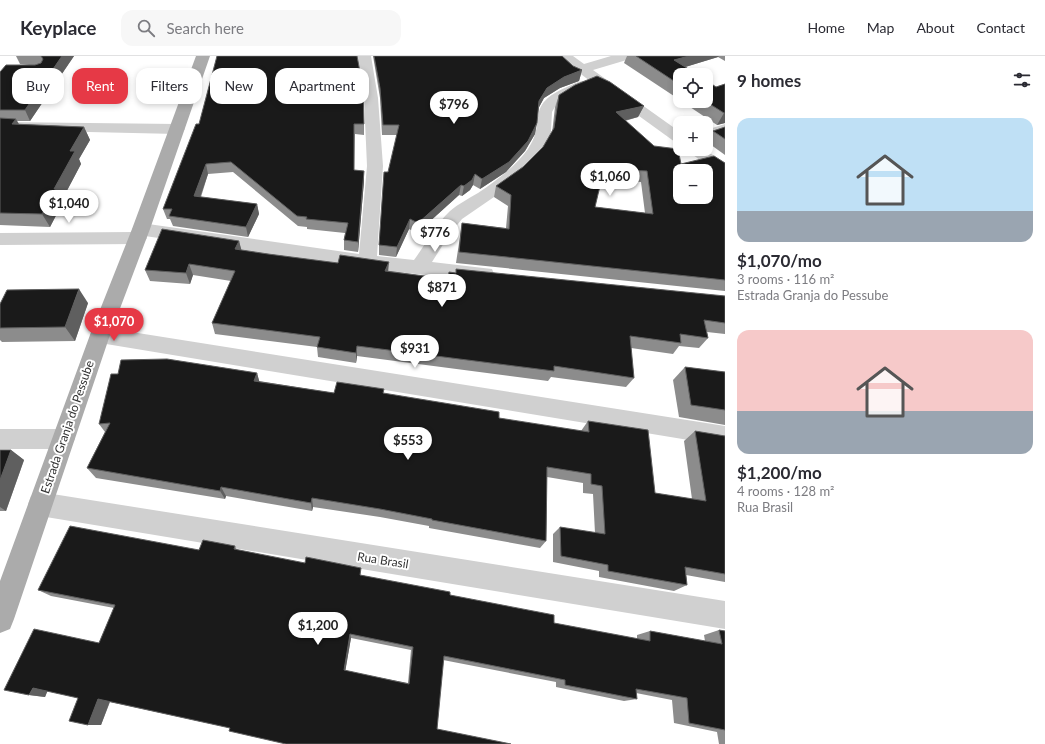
<!DOCTYPE html>
<meta charset="utf-8">
<style>
:root{--surface:#fff;--page:#f7f7f7;--text:#2b2b33;--muted:#7c7c81;--line:#e1e1e2;--accent:#e63946}
body{margin:0;font-family:Lato,sans-serif;background:var(--page);color:var(--text);height:100vh;display:flex;flex-direction:column;font-size:15px;white-space:nowrap}
*{box-sizing:border-box;margin:0}
p{font-size:13px;color:var(--muted)}
.icon{flex:none;width:22px;height:22px;fill:none;stroke:currentColor;stroke-width:2;stroke-linecap:round;stroke-linejoin:round}
.map{position:relative;flex:1;overflow:hidden}
.sheet{display:flex;flex-direction:column;background:var(--surface);width:320px}
.sheet>*{flex:none}
.banner{position:absolute;left:12px;top:12px;width:380px;height:36px;display:flex;gap:8px}
.buttons{position:absolute;left:673px;top:12px;display:grid;gap:8px}
.buttons a{display:grid;place-items:center;width:40px;height:40px;border-radius:8px;background:var(--surface);box-shadow:0 2px 6px #0003;font-size:20px}
.price{position:absolute;translate:-50% -34px;padding:0 9px;border-radius:14px;background:#fff;color:#222;font-size:13px;line-height:26px;filter:drop-shadow(0 1px 2px #0008)}
.price::after{content:'';position:absolute;left:50%;top:24px;width:12px;height:9px;margin-left:-6px;background:inherit;clip-path:polygon(0 0,100% 0,50% 100%)}
.price.on{background:var(--accent);color:#fff}
ul{padding:0;list-style:none}
li{display:grid;align-content:center;gap:8px;height:212px;padding:0 12px}
li span{display:grid;place-items:center;height:124px;border-radius:12px;color:#555}
li>.icon{margin-inline-start:auto}
span .icon{width:72px;height:72px;fill:#fffc;stroke-width:1}
li b{font-size:17px}
h2{display:flex;justify-content:space-between;align-items:center;height:48px;padding:0 12px;font-size:17px}
.pill{padding:0 14px;border-radius:12px;background:var(--surface);box-shadow:0 2px 6px #0003;font-size:14px;line-height:36px}
.pill.on{background:var(--accent);color:#fff}
header{display:flex;align-items:center;gap:24px;box-sizing:border-box;height:56px;padding:0 20px;background:var(--surface);border-bottom:1px solid var(--line)}
header strong{font-size:19px}
nav{display:flex;gap:22px;margin-inline-start:auto;font-size:14px}
.search{width:280px;height:36px;background:var(--page);display:flex;align-items:center;gap:10px;box-sizing:border-box;padding:0 14px;border-radius:12px;color:var(--muted);font-size:15px}
main{display:flex;flex:1;min-height:0}
.map>svg:first-child{display:block}
</style>
<header>
<strong>Keyplace</strong>
<div class="search"><svg class="icon" aria-label="search" viewBox="0 0 24 24"><circle cx="10" cy="10" r="6"/><path d="M15 15l6 6"/></svg>Search here</div>
<nav><a>Home</a><a>Map</a><a>About</a><a>Contact</a></nav>
</header>
<main>
<div class="map">
<svg width="725" height="688" viewBox="0 0 725 688">
<rect width="100%" height="100%" fill="#fff"/>
<g fill="none" stroke-linecap="round" stroke-linejoin="round">
<g fill="#d0d0d0" fill-rule="evenodd">
<path d="M357,0H371L378,42L383,110L377,200L414,204C426,188 435,169 450,155C458,148 468,143 478,137C496,125 515,111 528,93C548,64 523,50 567,31C574,28 582,23 590,25L557,0H573L584,8L611,0H632L630,3L593,14L680,76V88L675,86L592,26L593,28L591,31L567,42L556,49L552,56L551,75L550,83L535,104L510,130L462,163L449,179L432,206L492,213L494,218L492,223L485,225L367,213L145,180L147,182L144,186L138,188L0,189V177L134,176L132,173L135,169L141,167L359,198L367,110L364,42Z"/>
<polygon points="0,66 177,68 182,70 185,73 182,76 177,78 0,74"/>
<polygon points="725,68 725,77 706,84 706,74"/>
<polygon points="686,93 704,93 725,107 725,119 719,118 689,96"/>
<polygon points="100,271 725,370 725,390 100,287 93,285 90,279 93,273"/>
<polygon points="0,373 63,373 71,376 75,383 71,390 63,393 0,393"/>
<polygon points="40,436 725,545 725,573 40,460 31,456 28,448 31,440"/>
</g>
<polygon fill="#ababab" fill-rule="evenodd" points="196,0 210,0 150,173 110,279 14,563 10,573 0,577 0,525 90,279 132,173"/>
</g>
<g fill="#8c8c8c" fill-rule="evenodd">
<polygon points="16,0 74,0 30,65 17,65 19,68 84,71 90,84 79,103 81,108 62,144 63,146 50,171 0,169 0,16 29,9 20,8"/>
<polygon points="373,0 562,0 573,10 582,14 579,25 560,32 544,42 539,51 535,78 525,95 506,116 480,133 473,129 470,134 462,140 459,139 417,177 409,173 396,201 379,199 379,189 397,79 382,79 380,42"/>
<polygon points="627,0 725,0 725,5 718,1 685,11 680,19 680,44 624,7"/>
<polygon points="725,28 725,67 717,69 681,45 706,45 716,31"/>
<path d="M559,39L644,50L638,61L625,65L654,90L681,108L725,107V235L456,207L462,167L506,172L508,150L494,141L496,130L523,111L543,91L552,77L555,51ZM601,124L641,126L645,157L595,151Z"/>
<polygon points="199,68 364,68 364,79 355,78 354,114 364,115 364,125 358,196 344,194 344,184 345,177 307,173 307,171 298,170 233,116 208,118 201,141 257,148 259,158 248,181 173,170 170,163 167,163 163,153"/>
<polygon points="725,71 725,99 707,86 713,75"/>
<polygon points="239,185 241,194 447,223 725,240 725,278 707,276 708,282 699,292 679,290 673,298 631,292 634,322 626,331 551,321 548,325 357,300 356,307 318,301 317,291 215,278 212,267 231,225 193,219 190,228 150,225 145,214"/>
<polygon points="88,247 75,285 2,286 0,284 0,248"/>
<polygon points="685,311 725,316 725,369 679,361 673,324"/>
<polygon points="257,317 259,325 334,337 383,338 499,362 581,375 588,365 655,437 692,443 684,385 695,375 725,380 725,526 686,519 687,529 674,535 599,521 599,515 553,506 553,478 560,471 595,477 593,438 583,437 583,427 547,421 546,485 540,492 429,472 429,470 380,461 313,451 312,455 226,440 225,443 96,422 87,412 105,376 99,368"/>
<polygon points="0,394 11,394 24,404 6,455 0,455"/>
<path d="M235,490L237,494L361,519L450,539L554,567L637,583V579L650,575L705,585L704,579L719,574L725,575V688H719L717,676L674,667L672,644L636,637L637,643L624,645L556,631V626L443,604L437,673L230,672L110,646L101,669H88L78,642L47,635L45,641L29,639L99,587L114,552L51,540L38,534L199,494ZM351,582L411,594L408,627L345,615Z"/>
</g>
<g fill="#5f5f5f">
<polygon points="62,0 74,0 30,65 25,54"/>
<polygon points="689,0 719,0 718,1 669,16 674,4"/>
<polygon points="582,14 579,25 560,32 544,42 537,55 539,45 547,32 564,21"/>
<polygon points="644,50 638,61 611,68 616,56"/>
<polygon points="724,57 725,57 725,67 717,69"/>
<polygon points="16,63 23,76 12,68"/>
<polygon points="537,67 535,78 525,95 506,116 480,133 482,123"/>
<polygon points="84,71 90,84 79,103 81,108 62,144 63,146 50,171 42,158 54,133 70,95"/>
<polygon points="206,108 208,118 197,150 194,140"/>
<polygon points="364,115 364,125 358,196 358,186"/>
<polygon points="475,118 473,129 470,134 462,140 464,130"/>
<polygon points="461,129 459,139 417,177 418,167"/>
<polygon points="257,148 259,158 248,181 246,171"/>
<polygon points="410,163 409,173 396,201 397,191"/>
<polygon points="239,185 242,196 235,193"/>
<polygon points="389,206 388,217 385,215"/>
<polygon points="189,208 193,219 190,228 186,217"/>
<polygon points="79,233 88,247 75,285 65,271"/>
<polygon points="357,290 357,300 356,307 356,297"/>
<polygon points="257,317 260,328 254,325"/>
<polygon points="11,394 24,404 6,455 0,451 0,424"/>
<polygon points="221,431 226,440 225,443 220,435"/>
<polygon points="312,442 313,451 312,455 311,447"/>
<polygon points="350,578 351,582 345,617 344,614"/>
<polygon points="33,632 48,634 45,641 29,639"/>
<polygon points="98,643 110,645 101,669 88,669"/>
</g>
<g fill="#1a1a1a" stroke="#5f5f5f" fill-rule="evenodd">
<polygon points="41,0 62,0 25,54 0,54 0,16 6,9 35,9 41,7 43,3"/>
<polygon points="217,0 357,0 363,32 364,68 354,68 354,114 364,115 358,186 344,184 348,167 306,163 307,161 297,160 231,106 206,108 194,140 257,148 246,171 169,160 172,153 163,153 196,68 199,68"/>
<polygon points="374,0 562,0 573,10 582,14 564,21 547,32 539,45 537,67 528,85 509,106 482,123 475,118 472,124 464,130 461,129 418,167 410,163 397,191 379,189 384,116 388,116 399,69 383,69 380,32"/>
<polygon points="636,0 689,0 674,4 698,19 680,19 680,29"/>
<path d="M597,20L610,26L644,50L616,56L654,90L678,93L681,108L714,100L725,107V224L459,196L462,167L509,173L511,139L496,130L523,111L543,91L554,72L559,39L575,29ZM604,113L647,115L653,158L595,151ZM680,115H706V141H680Z"/>
<polygon points="706,24 716,31 725,28 725,57 724,57 705,45 706,45"/>
<polygon points="0,62 16,63 12,68 84,71 70,95 75,95 54,133 56,133 42,158 0,157"/>
<polygon points="725,71 725,83 713,75"/>
<polygon points="162,173 239,185 235,193 268,198 338,207 340,199 389,206 385,215 448,223 449,216 456,217 456,213 725,240 725,267 704,264 708,282 680,278 681,287 630,280 634,322 554,310 554,315 357,290 356,297 317,291 320,281 212,267 235,215 189,208 186,217 145,214"/>
<polygon points="79,233 65,271 0,272 0,248 7,234"/>
<polygon points="167,303 257,317 254,325 334,337 337,326 384,333 383,337 499,356 499,362 589,376 588,365 648,374 655,437 706,445 695,375 725,380 725,518 685,511 687,529 608,515 608,509 561,500 560,471 605,478 602,430 591,428 591,418 547,411 546,485 432,464 432,463 380,453 312,442 311,447 221,431 220,435 87,412 110,367 99,368 111,318 118,318 121,304"/>
<polygon points="685,311 725,316 725,354 691,349"/>
<polygon points="0,394 11,394 0,424"/>
<path d="M70,470L199,494L203,484L235,490L234,493L305,507L306,501L361,512L360,519L450,536V539L554,559V567L650,585V575L722,588L719,574L725,575V674L689,667L687,642L636,633L637,643L565,629V624L444,600L437,673L511,688H286L229,675L230,672L98,643L88,669L69,665L78,642L33,632L29,639L4,634L34,573L99,587L115,549L38,534ZM350,578L413,591L409,628L344,614Z"/>
</g>
<g text-anchor="middle" dominant-baseline="central" stroke-width="4" stroke-linejoin="round" paint-order="stroke">
<g font-size="12" fill="#333" stroke="#fff">
<text transform="translate(67 371) rotate(-71)">Estrada Granja do Pessube</text>
<text transform="translate(383 504) rotate(9)">Rua Brasil</text>
</g>
</g>
</svg>
<div class="buttons">
<a><svg class="icon" aria-label="locate" viewBox="0 0 24 24"><circle cx="12" cy="12" r="6"/><path d="M12 2v4M12 18v4M2 12h4M18 12h4"/></svg></a>
<a>+</a>
<a>−</a>
</div>
<b class="price" style="left:454px;top:69px">$796</b>
<b class="price" style="left:610px;top:141px">$1,060</b>
<b class="price" style="left:69px;top:168px">$1,040</b>
<b class="price" style="left:435px;top:197px">$776</b>
<b class="price" style="left:442px;top:252px">$871</b>
<b class="price on" style="left:114px;top:286px">$1,070</b>
<b class="price" style="left:415px;top:313px">$931</b>
<b class="price" style="left:408px;top:405px">$553</b>
<b class="price" style="left:318px;top:590px">$1,200</b>
<div class="banner">
<a class="pill">Buy</a>
<a class="pill on">Rent</a>
<a class="pill">Filters</a>
<a class="pill">New</a>
<a class="pill">Apartment</a>
</div>
</div>
<section class="sheet">
<h2>9 homes<svg class="icon" aria-label="filters" viewBox="0 0 24 24"><path d="M4 7h16M4 17h16"/><circle cx="9" cy="7" r="2"/><circle cx="15" cy="17" r="2"/></svg></h2>
<ul>
<li><span style="background:linear-gradient(#bfe0f5 75%,#9aa5b1 0)"><svg class="icon" aria-label="home" viewBox="0 0 24 24"><path d="M3 11l9-7 9 7M6 9v11h12V9"/></svg></span><div><b>$1,070/mo</b><p>3 rooms · 116 m²</p><p>Estrada Granja do Pessube</p></div></li>
<li><span style="background:linear-gradient(#f6c9c9 65%,#9aa5b1 0)"><svg class="icon" aria-label="home" viewBox="0 0 24 24"><path d="M3 11l9-7 9 7M6 9v11h12V9"/></svg></span><div><b>$1,200/mo</b><p>4 rooms · 128 m²</p><p>Rua Brasil</p></div></li>
</ul>
</section>
</main>
